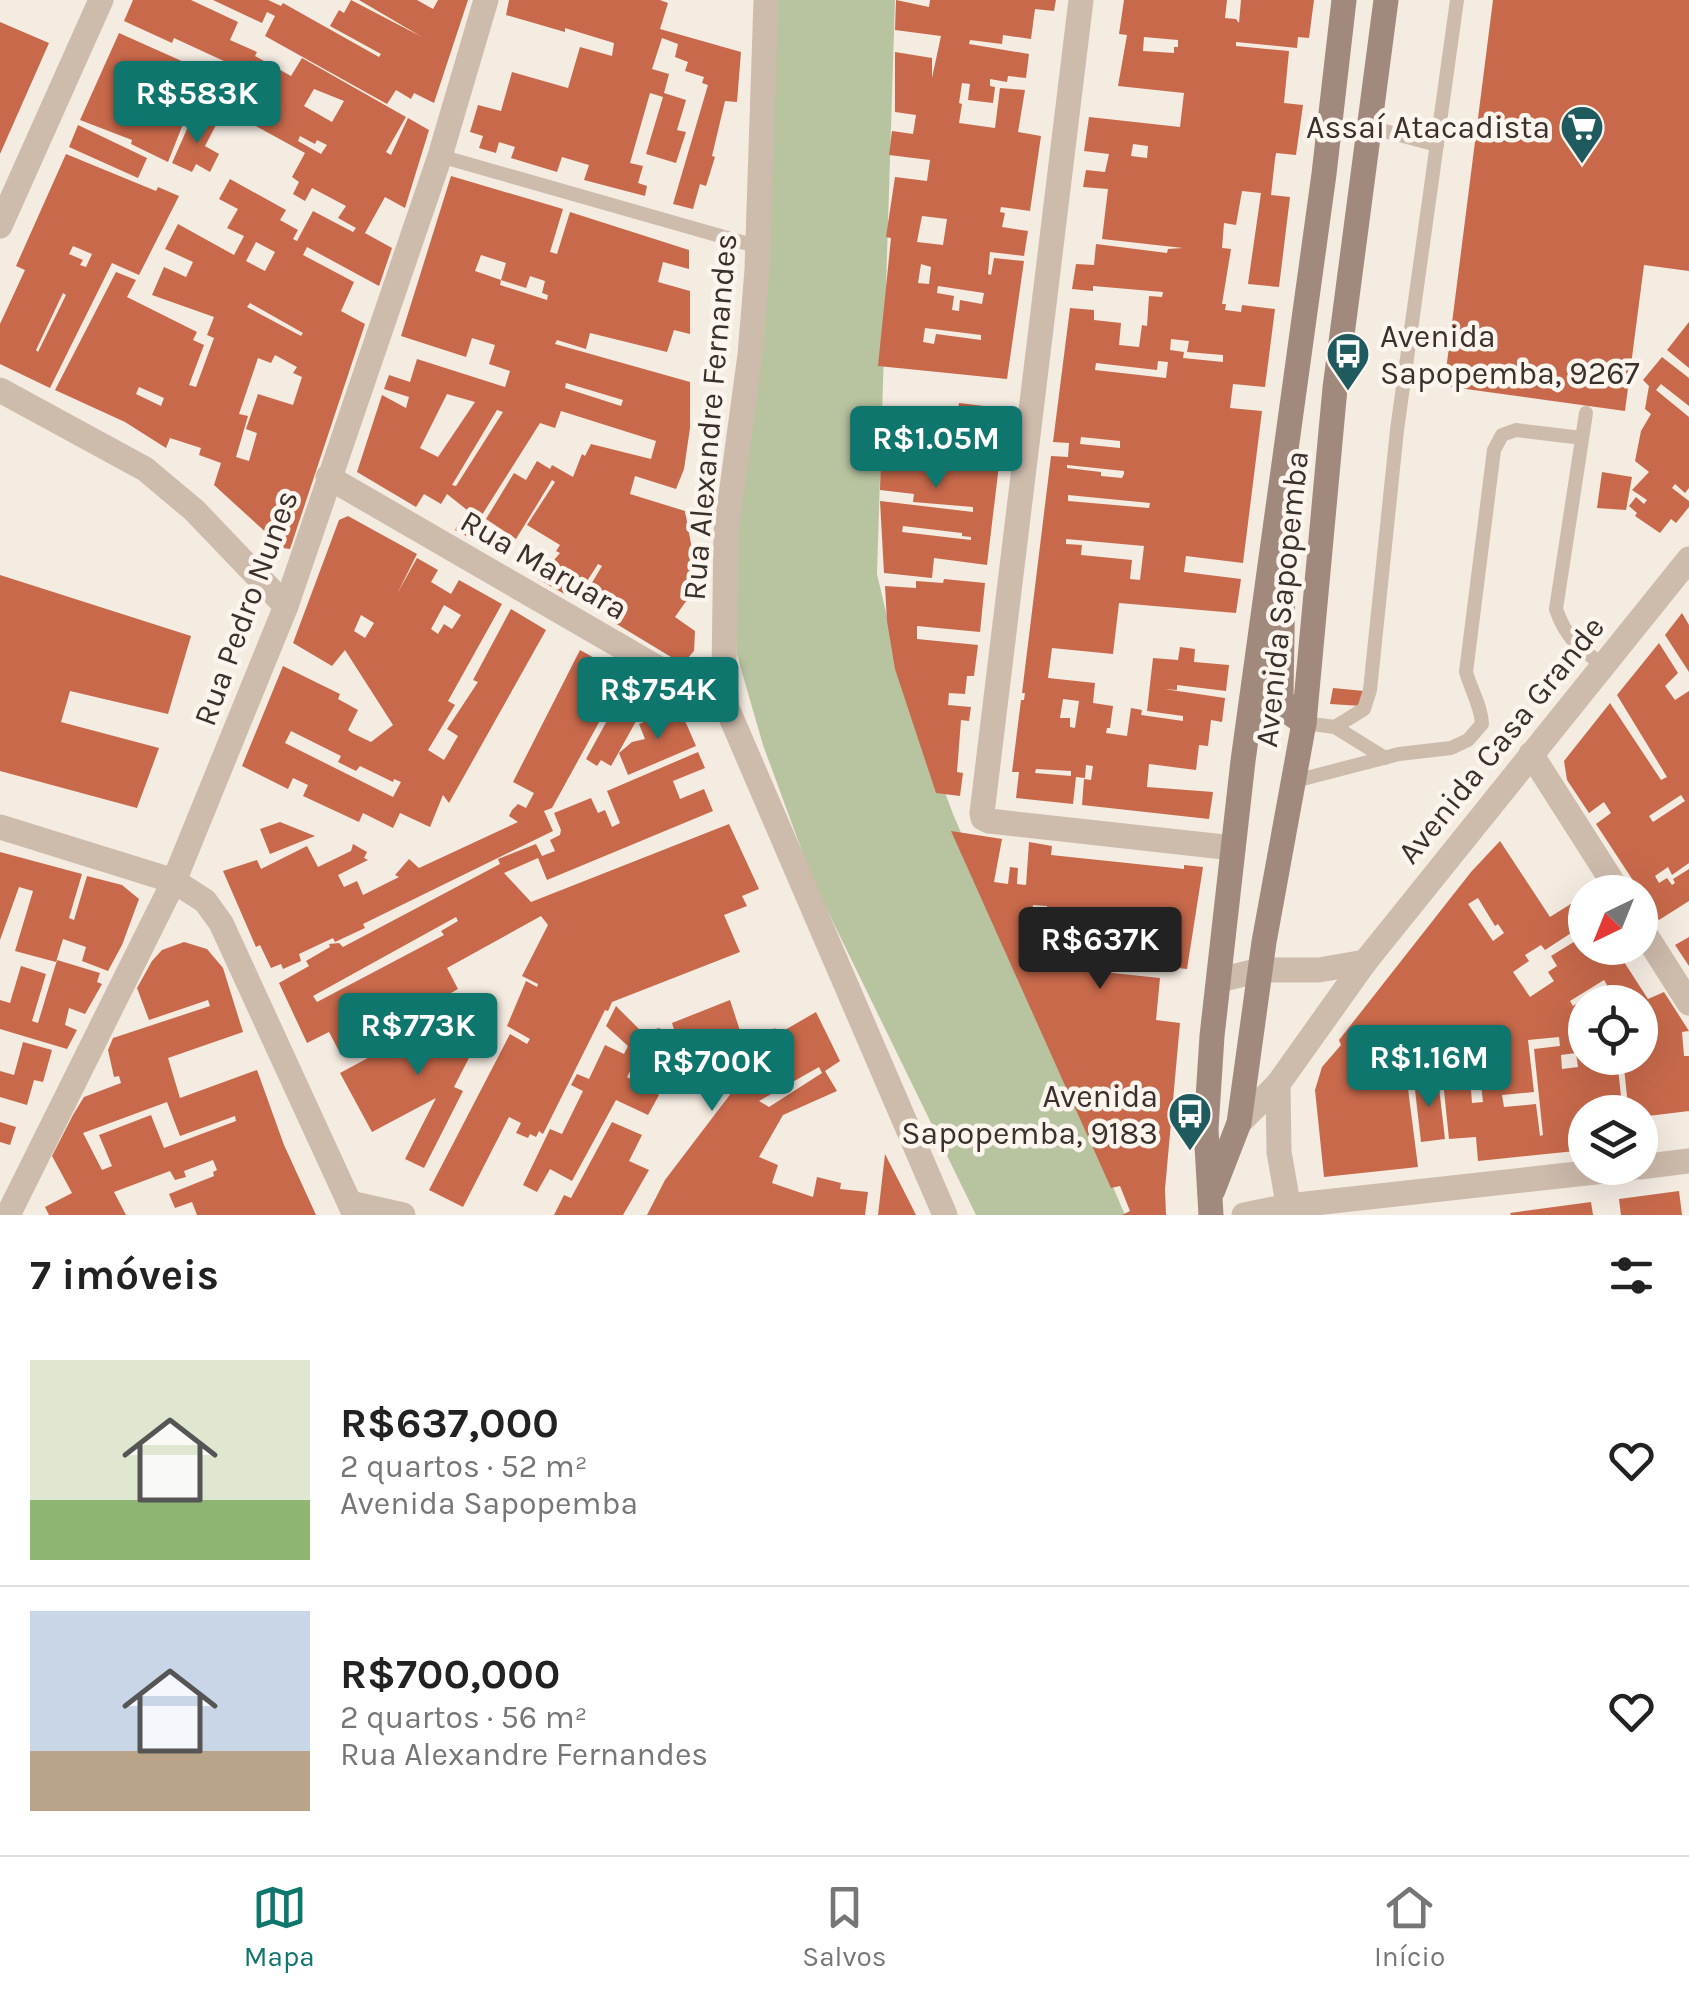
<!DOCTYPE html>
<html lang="pt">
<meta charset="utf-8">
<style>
:root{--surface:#fff;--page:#f2f2f2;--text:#222;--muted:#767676;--line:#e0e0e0;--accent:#0f766e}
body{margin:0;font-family:Karla,sans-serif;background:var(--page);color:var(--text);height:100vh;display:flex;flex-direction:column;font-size:38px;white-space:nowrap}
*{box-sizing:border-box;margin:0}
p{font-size:32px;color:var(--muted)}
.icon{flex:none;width:55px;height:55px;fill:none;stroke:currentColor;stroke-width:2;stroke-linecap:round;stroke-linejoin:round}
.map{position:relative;height:1215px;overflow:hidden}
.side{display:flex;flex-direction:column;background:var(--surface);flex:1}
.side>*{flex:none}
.needle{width:65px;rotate:223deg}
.tools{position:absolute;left:1568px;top:875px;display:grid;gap:20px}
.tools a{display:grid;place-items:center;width:90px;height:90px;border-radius:50%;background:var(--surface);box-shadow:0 10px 40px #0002;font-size:50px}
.price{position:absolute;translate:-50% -85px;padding:0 22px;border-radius:10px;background:var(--accent);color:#fff;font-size:32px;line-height:65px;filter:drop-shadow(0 2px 5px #0008)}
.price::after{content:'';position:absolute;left:50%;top:60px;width:30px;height:22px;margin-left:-15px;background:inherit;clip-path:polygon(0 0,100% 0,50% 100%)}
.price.on{background:#222;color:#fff}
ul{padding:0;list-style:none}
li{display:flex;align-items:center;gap:30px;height:250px;padding:0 30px}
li+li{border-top:2px solid var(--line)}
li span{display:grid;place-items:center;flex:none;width:280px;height:200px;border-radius:0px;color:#555}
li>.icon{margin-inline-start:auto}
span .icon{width:120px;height:120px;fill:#fffc;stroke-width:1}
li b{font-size:42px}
h2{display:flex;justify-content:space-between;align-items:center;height:120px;padding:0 30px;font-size:42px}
.tab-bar{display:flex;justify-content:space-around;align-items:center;height:140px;border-top:2px solid var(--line);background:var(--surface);font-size:28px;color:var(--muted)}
.tab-bar a{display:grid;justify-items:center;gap:5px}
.tab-bar .on{color:var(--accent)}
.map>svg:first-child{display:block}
</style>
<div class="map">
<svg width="1689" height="1215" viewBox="0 0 1689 1215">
<rect width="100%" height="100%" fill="#f4ebe1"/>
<polygon fill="#b8c4a0" points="769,0 895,0 877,574 899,668 953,814 1125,1215 976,1215 813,881 763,745 737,655 735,571"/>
<g fill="#c8694b" fill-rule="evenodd">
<path d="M133,0H191L238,22L230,40L257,52L255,56L291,76L302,58L406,117L386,152L391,155L408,118L429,130L405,208L385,197L365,233L392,248L379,286L307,247L303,255L354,282L341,311L365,324L290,549L283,548L214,485L221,463L199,455L201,448L170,438L166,448L125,422L55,390L116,272L136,280L127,297L197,332L193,340L204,345L189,385L196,387L214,338L207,335L214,317L152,295L164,267L186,277L193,262L165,249L178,224L234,255L244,236L227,228L238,209L219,199L230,179L286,210L280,220L298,230L293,239L297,241L313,211L353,232L356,228L338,218L346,206L312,188L305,201L293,194L299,182L292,177L305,153L225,109L244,77L224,67L226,62L174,38L172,43L124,21ZM314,89L344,101L332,122L304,106ZM300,136L315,144L317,140L327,145L321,154L298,141ZM256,242L275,252L265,271L246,261ZM250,303L303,333L301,336L247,307ZM275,355L297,367L293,373L302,377L293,405L258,394L246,429L257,433L249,461L236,457L248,416L239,414L258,358L271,363ZM139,387L164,398L161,406L136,394Z"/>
<polygon points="213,0 268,0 281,6 283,3 379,57 381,54 330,26 339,10 344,13 351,0 422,37 359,0 417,0 433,9 438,0 468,0 434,103 414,93 411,99 396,90 387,104 265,36 275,16 267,12 262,23"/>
<polygon points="509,0 660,0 668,3 660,29 741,52 737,102 725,101 712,156 715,157 706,186 700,184 693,209 673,204 708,85 702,83 704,77 685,71 688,62 675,57 678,44 662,38 652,69 669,74 664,93 686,100 677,130 686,132 676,163 646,154 663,97 650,93 630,163 643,166 638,183 647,186 645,196 584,180 589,165 562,157 557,172 511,158 515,147 499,142 496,153 479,148 483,136 470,132 478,105 501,111 512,72 568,88 580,47 612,56 614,43 565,28 565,32 506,15"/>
<path d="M896,0L929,7L930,0H1056L1054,11L1035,9L1031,39L1003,35L1002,44L970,40L969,44L1029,54L1026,78L1008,76L1007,82L990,79V86L995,87L993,103L968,100L970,84L962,83L959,103L962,104L959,123L995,128L1000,88L1025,90L1018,132L1041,136L1030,211L1001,207L1000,212L1005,213L1002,227L1028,231L1024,256L990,252L988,274L991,275L994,258L1024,261L1007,379L878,366L891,238L886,237L895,177L927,181L930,160L889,155L892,131L913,134L916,115L895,112V52L932,58V78L941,36L895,30ZM922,216L947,219L943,245L917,242ZM921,264L931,267L929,284L918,283ZM938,286L984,293L982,304L960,300L959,311L952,310L954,296L937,293ZM925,328L981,335V340L936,334L934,344L923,342Z"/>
<path d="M1124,0H1227L1225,18L1236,19L1239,23L1241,0H1314L1309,38L1298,37L1297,48L1236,42V46L1289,51L1284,103L1303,105L1296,155L1276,153L1275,159L1271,195L1290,197L1279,287L1248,284L1261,193L1242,191L1236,225L1224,223L1222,248L1231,249L1222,304H1226L1225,310L1241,312L1242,305L1275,309L1265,387L1233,384L1230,408L1262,411L1243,563L1186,556L1184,572L1241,579L1236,613L1119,603L1113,654L1052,648L1048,678L1095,683L1093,703L1113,706L1110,728H1107L1106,733L1127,736L1131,708L1142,710L1141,715L1183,721V716L1147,711L1153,658L1178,660L1180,647L1195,649L1194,662L1229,665L1226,691L1177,685V690L1164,689L1225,698L1222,722L1211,720L1208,746L1199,745L1196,770L1149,764L1147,787L1213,792L1209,819L1082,805L1084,779L1091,780L1093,766L1086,765L1085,778L1076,777L1073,804L1016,798L1019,772H1012L1021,700H1024L1025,693H1022L1051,456L1068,457L1069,443L1053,442L1070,308L1094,310V320L1121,323L1119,345L1139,347L1142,325L1147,326L1149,296L1162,297L1163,292L1093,286V291L1072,289L1076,264L1094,265L1096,244L1167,253L1168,249L1183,248L1102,239L1108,189L1083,187L1086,170L1105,172L1109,154L1084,151L1089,117L1180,127L1184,93L1118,86L1127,35L1119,34ZM1144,37L1178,40V47H1174V53L1143,51ZM1133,144L1148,146L1147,158L1131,156ZM1171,339L1189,341L1187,352L1223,355V362L1183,358L1184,352L1170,350ZM1158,361L1168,362L1166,378L1095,370L1096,363L1157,370ZM1081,437L1120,441V448L1080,444ZM1067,465L1124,471V474L1122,478L1101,476V472L1067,468ZM1068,495L1150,503L1149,508L1068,501ZM1066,539L1144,546L1140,580L1130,579L1132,560L1081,555L1082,545L1066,544ZM1063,699L1079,701L1075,728L1070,727V718H1060ZM1036,769L1071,771V776L1035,773Z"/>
<polygon points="1493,0 1689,0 1689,271 1644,265 1625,411 1444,386"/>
<polygon points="0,22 49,43 0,154"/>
<path d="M119,33L204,71L168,162L131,144L132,140L80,120ZM129,83L156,95L154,100L127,88Z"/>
<polygon points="194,113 217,123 205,146 219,154 210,172 196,164 192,172 172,163"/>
<polygon points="78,125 147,158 138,178 69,147"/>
<path d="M66,154L156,191L158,187L179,196L139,275L112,263L50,388L0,364V324L25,270L16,266ZM73,246L92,254L86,267L80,265L83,260L69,254ZM63,293L66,295L38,352L36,350Z"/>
<path d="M451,176L563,209L550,252L557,254L570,212L689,250V269L663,262L658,282L690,291V334L674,330L667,352L590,333L586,349L557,340L555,344L690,382V428L684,469L676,489L635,476L630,494L685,511L695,566V601L689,597L675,617L695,631L694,651L687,659L676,660L610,620L619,606L590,586L602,566L598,564L575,600L538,579L560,553L556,551L560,545L527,525L555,482L552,480L516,539L486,519L514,473L526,480L537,461L550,469L552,465L573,477L582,454L585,456L591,444L651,459L656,441L561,411L555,428L540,423L468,537L455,530L467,510L447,494L441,504L424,494L416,507L357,472L382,395L406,408L409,397L384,389L389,375L410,382L417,359L505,387L510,371L489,364L495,345L472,338L466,357L401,336ZM481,255L506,263L501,280L475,271ZM530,276L545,281L542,293L548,295L547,300L500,285L501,280L526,288ZM566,383L623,400L621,406L565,388ZM447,394L475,402L438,457L420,448ZM497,410L503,412L456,486L452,485Z"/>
<polygon points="1689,322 1689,368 1667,350"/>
<polygon points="1662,357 1689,378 1689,406 1661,384 1656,390 1689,417 1689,488 1685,493 1675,484 1672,488 1689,501 1689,507 1676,523 1671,519 1660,533 1635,516 1637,513 1629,506 1636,497 1644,504 1647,500 1632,490 1649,472 1635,461 1641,431 1651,414 1645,409 1649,386 1643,380"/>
<path d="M959,403L984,406L983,420L1004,422L1002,442L957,438L955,459L892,451V455L999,465L987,565L934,558L932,578L884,573L880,501L973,512V507L913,502L914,494L880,490L882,410L957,417ZM903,526L962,533V536L971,537V540L902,532Z"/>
<polygon points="1602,472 1632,477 1626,510 1597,508"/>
<path d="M348,516L417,554L397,594L417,558L438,570L431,582L451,594L459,580L502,604L448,701L455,705L428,750L444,760L458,736L447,729L478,682L473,680L511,609L546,630L449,803L443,795L430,827L400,813L393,828L363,813L359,822L303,796L308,785L293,778L288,789L242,766L283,666L340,694L338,699L358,710L348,730L352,733L371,742L393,725L345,650L332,666L293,643L339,520ZM444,605L461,615L452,629L444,624L438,634L431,629ZM361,615L374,623L365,638L354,631ZM291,731L341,756L338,762L356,771L360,766L393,782L394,779L401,782L393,797L285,743Z"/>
<polygon points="0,575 191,636 168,714 70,691 61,722 159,748 137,808 0,771"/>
<polygon points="944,579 985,583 980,632 917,626 917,639 978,645 974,676 967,676 965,694 949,693 948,705 971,707 969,721 961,720 957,772 963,773 960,796 936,793 895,669 887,621 885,586 916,588 916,581 943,583"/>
<polygon points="1682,613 1689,625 1689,672 1665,635"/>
<path d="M1659,643L1678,673L1665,686L1675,700L1689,691V863L1672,875L1668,867L1655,876L1659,883L1667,878L1672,885L1675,883L1673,879L1689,869V901L1659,920L1596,824L1611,813L1604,802L1589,813L1567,780L1564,761L1610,703L1661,780L1667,777L1617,695ZM1681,795L1685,801L1653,822L1649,816Z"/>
<polygon points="580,650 625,675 552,808 544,811 553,831 363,924 365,928 335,942 333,938 299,954 301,961 283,969 281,964 271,968 260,945 256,947 223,871 257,860 261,869 307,846 318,867 351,851 353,844 367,852 364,858 368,860 338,875 344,887 357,881 363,895 399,877 395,875 409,859 419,868 518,822 509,816 512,810 518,804 526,808 534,793 513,782"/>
<polygon points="1333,688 1364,691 1362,706 1330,704"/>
<polygon points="621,695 644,707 611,766 601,760 597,766 586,759"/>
<polygon points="679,707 696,746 628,775 619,753 632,742 645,739 639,724"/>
<path d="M698,752L705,768L673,781L680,799L704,789L713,811L547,880L538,858L504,873L531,902L729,824L759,889L742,896L747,906L724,915L740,952L612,1002L608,1011L605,1010L543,1134L539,1131L536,1137L530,1134L528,1138L516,1133L521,1123L509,1117L463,1207L429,1190L510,1034L527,1044L530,1039L507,1026L526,981L537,987L538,984L522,976L548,925L541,916L447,968L458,989L408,1017L413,1026L394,1037L390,1029L341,1055L329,1032L307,1043L279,983L309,966L306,961L330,947L329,944L339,943L343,947L500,864L498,859L536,844L542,856L555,851L550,840L560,835L561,830L554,813L591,798L598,813L605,810L612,827L620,823L607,791ZM456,917L458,921L441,931L444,935L317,1002L313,996Z"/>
<polygon points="280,822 315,836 270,854 260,829"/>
<path d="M951,831L1002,839L994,882L1008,884L1010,867L1018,868L1017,884L1026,885L1029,842L1052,846L1051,855L1184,869V865L1203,867L1187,969L1100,959L1099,963L1066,959L1065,968L1160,978L1156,1020L1180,1023L1165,1189L1166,1215H1122L1130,1211L1120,1186L1111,1188ZM1033,905L1047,906L1046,921L1023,920L1024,914L1032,915Z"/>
<path d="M1500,841L1550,917L1585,895V924L1545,950L1541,945L1525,955L1529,961L1513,972L1530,997L1554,981L1548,972L1557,966L1551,956L1585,935V948H1615L1648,999L1664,992L1689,1031L1682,1032L1684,1056H1689V1111L1640,1117V1112H1585V1150L1478,1161L1476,1137L1449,1139L1441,1062L1458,1059L1457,1049L1435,1052L1436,1059L1421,1061L1423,1072L1406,1073L1418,1167L1324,1177L1315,1090L1322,1067L1341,1045L1339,1040L1471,872ZM1478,898L1495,926L1498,924L1504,933L1493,941L1468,904ZM1604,980L1607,985L1573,1006L1570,1001ZM1585,1002H1640V1058H1623L1628,1106H1622L1617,1058H1585ZM1559,1037L1560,1046L1534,1049L1543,1135L1540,1136L1536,1104L1504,1107L1502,1095L1534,1092L1528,1040ZM1401,1038L1404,1058L1391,1060L1389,1048L1373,1050L1372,1042ZM1576,1053L1578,1067L1562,1069L1561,1055ZM1480,1075L1483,1102L1472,1103L1470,1077Z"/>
<polygon points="0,852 82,874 69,918 74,920 87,876 122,885 139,899 122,945 108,971 82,961 86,947 63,939 56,962 15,951 33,891 19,887 0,940"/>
<polygon points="1689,937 1689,966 1675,945"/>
<path d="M184,942L207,949L223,968L243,1032L168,1058L180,1098L257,1070L284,1145L316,1215H197L192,1202L175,1208L169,1194L214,1176L213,1172L217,1170L213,1160L184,1171L186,1177L175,1180L170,1171L114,1192L126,1215H49L45,1207L72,1193L52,1156L73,1115L84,1097L121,1083L119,1076L114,1077L108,1050L113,1038L210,1006L208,1000L149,1020L137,988L152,961L162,950ZM167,1102L180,1136L235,1116L236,1121L164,1148L151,1115L99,1135L112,1166L102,1170L83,1133Z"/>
<polygon points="57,960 100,973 97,982 102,984 85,1014 69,1008 65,1025 77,1030 67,1049 0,1029 0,1000 10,1003 21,966 46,974 32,1021 38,1023"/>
<path d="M730,1000L743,1040L717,1050L720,1056L737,1045L740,1050L775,1028L778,1034L816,1012L840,1061L825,1071L837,1091L783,1115L759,1157L778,1165L772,1183L813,1197L817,1177L841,1183L840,1189L868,1192L865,1215H647L665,1180L735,1088L683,1059L664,1094L647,1084L656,1066L638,1056L627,1077L659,1095L648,1115L616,1100L572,1181L550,1169L537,1192L523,1185L550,1129L562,1134L583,1091L571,1085L577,1074L589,1079L605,1045L624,1054L628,1046L606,1026L616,1006L643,1033L659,1028L677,1039L672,1023ZM819,1067L822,1073L769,1107L759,1101Z"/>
<polygon points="472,1002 485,1027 454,1087 463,1091 424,1168 405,1159 436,1098 372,1132 340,1073"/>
<polygon points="23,1042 52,1050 43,1082 34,1080 27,1105 0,1097 0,1071 14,1075"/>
<polygon points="1438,1079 1445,1139 1421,1142 1414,1081"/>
<polygon points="0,1122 16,1127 10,1145 0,1142"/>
<polygon points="612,1122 642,1135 629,1161 649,1170 623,1215 554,1215 564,1195 571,1198"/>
<polygon points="885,1154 909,1201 916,1215 878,1215"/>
<polygon points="1679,1191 1682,1215 1621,1215 1619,1199"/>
<polygon points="1591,1202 1593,1215 1511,1215 1510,1213"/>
</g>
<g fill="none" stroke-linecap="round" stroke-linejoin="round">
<g stroke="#cdbbac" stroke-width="14">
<polyline points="1370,127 1437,145"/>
<polyline points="440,156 759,247"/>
<path d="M1586,413L1556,609C1565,637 1580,649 1603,665"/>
<polyline points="1304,723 1335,727 1385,758"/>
<polyline points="1335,727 1364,709 1370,690 1397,430 1457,0"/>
<path d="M1295,781L1399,754L1451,748L1468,740L1482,724C1481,705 1471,690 1466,672L1494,450L1502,435L1516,430L1582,438"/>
</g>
<g stroke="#cdbbac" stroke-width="25">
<polyline points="766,0 757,270 750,355 726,532 724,672 727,708 945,1215"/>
<polyline points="1081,0 982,813 983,818 989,821 1233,848"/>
<polyline points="0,226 101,0"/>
<polyline points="0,390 145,469 194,510 286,606"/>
<polyline points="328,477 727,708"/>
<polyline points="1531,754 1619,892"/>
<polyline points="0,827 174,881 205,901 221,923 355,1215"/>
<polyline points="1640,926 1689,1003"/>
<polyline points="1219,980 1261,970 1319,970 1365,962"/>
<polyline points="1278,1084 1279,1152 1290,1215"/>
<polyline points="1239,1123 1278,1084 1365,962 1689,559"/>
<polyline points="1640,1167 1689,1161"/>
<polyline points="350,1203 403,1215"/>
<polyline points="8,1215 174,881 286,606 440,156 486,0"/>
<polyline points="1244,1215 1288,1206 1632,1168"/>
</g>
<g stroke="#a18a7d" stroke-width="25">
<polyline points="1283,571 1281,696 1286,710 1304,723"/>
<polyline points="1213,1190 1239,1123 1264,942 1304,723 1335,388 1386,0"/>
<polyline points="1211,1215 1206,1129 1212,1036 1243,761 1324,174 1344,0"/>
</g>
</g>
<defs>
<symbol id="supermarket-pin" viewBox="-11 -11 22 30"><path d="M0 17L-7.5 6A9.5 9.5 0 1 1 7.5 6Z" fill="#1f5a5e" stroke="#fbf5ee"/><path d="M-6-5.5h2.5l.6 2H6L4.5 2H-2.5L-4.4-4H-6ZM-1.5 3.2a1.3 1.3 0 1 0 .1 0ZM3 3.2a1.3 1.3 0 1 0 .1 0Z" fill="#fff"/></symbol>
<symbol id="bus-pin" viewBox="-11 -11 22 30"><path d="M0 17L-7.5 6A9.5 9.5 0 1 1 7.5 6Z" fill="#1f5a5e" stroke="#fbf5ee"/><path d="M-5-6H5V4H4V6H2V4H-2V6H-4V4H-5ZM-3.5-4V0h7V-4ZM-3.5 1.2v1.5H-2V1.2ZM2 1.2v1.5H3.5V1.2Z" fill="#fff"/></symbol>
</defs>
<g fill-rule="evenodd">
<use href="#supermarket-pin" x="1557" y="102" width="50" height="68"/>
<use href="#bus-pin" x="1323" y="329" width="50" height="68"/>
<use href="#bus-pin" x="1165" y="1089" width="50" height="68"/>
</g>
<g text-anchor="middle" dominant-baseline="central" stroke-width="9" stroke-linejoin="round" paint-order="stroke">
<g font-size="32" fill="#3b302b" stroke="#fbf5ee" text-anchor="end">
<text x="1550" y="127">Assaí Atacadista</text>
<text x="1380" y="336" text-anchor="start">Avenida<tspan x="1380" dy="37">Sapopemba, 9267</tspan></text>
<text x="1158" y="1096">Avenida<tspan x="1158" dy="37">Sapopemba, 9183</tspan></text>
</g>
<g font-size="32" fill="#3b302b" stroke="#fbf5ee">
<text transform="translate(710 417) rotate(-85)">Rua Alexandre Fernandes</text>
<text transform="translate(544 565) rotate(30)">Rua Maruara</text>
<text transform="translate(1282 599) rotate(-84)">Avenida Sapopemba</text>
<text transform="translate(246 608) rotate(-70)">Rua Pedro Nunes</text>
<text transform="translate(1501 740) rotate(-51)">Avenida Casa Grande</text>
</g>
</g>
</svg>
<div class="tools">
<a><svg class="needle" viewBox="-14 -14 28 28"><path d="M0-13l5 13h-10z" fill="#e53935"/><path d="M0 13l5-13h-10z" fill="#767676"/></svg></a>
<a><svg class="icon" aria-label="locate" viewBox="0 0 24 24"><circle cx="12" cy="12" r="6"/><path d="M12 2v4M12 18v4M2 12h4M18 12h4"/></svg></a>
<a><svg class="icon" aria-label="layers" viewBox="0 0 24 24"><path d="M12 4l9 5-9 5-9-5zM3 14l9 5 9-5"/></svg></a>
</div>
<b class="price" style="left:197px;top:146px">R$583K</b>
<b class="price" style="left:936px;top:491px">R$1.05M</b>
<b class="price" style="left:658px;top:742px">R$754K</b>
<b class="price on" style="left:1100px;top:992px">R$637K</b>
<b class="price" style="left:418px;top:1078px">R$773K</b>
<b class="price" style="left:1429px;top:1110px">R$1.16M</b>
<b class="price" style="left:712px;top:1114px">R$700K</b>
</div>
<section class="side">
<h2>7 imóveis<svg class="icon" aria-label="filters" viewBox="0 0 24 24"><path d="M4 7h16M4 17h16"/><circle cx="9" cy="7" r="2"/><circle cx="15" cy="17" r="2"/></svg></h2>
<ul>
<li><span style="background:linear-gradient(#dfe7d0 70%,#8fb573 0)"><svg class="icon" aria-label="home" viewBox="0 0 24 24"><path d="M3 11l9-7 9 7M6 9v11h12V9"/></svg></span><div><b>R$637,000</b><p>2 quartos · 52 m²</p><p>Avenida Sapopemba</p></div><svg class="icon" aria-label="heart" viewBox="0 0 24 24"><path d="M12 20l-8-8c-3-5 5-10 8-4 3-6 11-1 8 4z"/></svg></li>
<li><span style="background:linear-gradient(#c9d6e8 70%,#b9a48a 0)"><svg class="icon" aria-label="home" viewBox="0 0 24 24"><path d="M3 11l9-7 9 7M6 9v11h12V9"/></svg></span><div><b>R$700,000</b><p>2 quartos · 56 m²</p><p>Rua Alexandre Fernandes</p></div><svg class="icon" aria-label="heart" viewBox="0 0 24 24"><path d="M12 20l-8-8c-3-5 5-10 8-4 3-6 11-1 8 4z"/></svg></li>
</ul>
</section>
<nav class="tab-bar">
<a class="on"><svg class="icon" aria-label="map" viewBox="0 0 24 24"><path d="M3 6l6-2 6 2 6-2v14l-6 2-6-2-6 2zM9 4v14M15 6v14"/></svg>Mapa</a>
<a><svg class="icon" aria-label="saved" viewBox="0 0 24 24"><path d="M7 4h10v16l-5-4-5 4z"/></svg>Salvos</a>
<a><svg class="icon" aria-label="home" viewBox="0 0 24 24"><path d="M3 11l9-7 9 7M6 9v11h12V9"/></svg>Início</a>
</nav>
